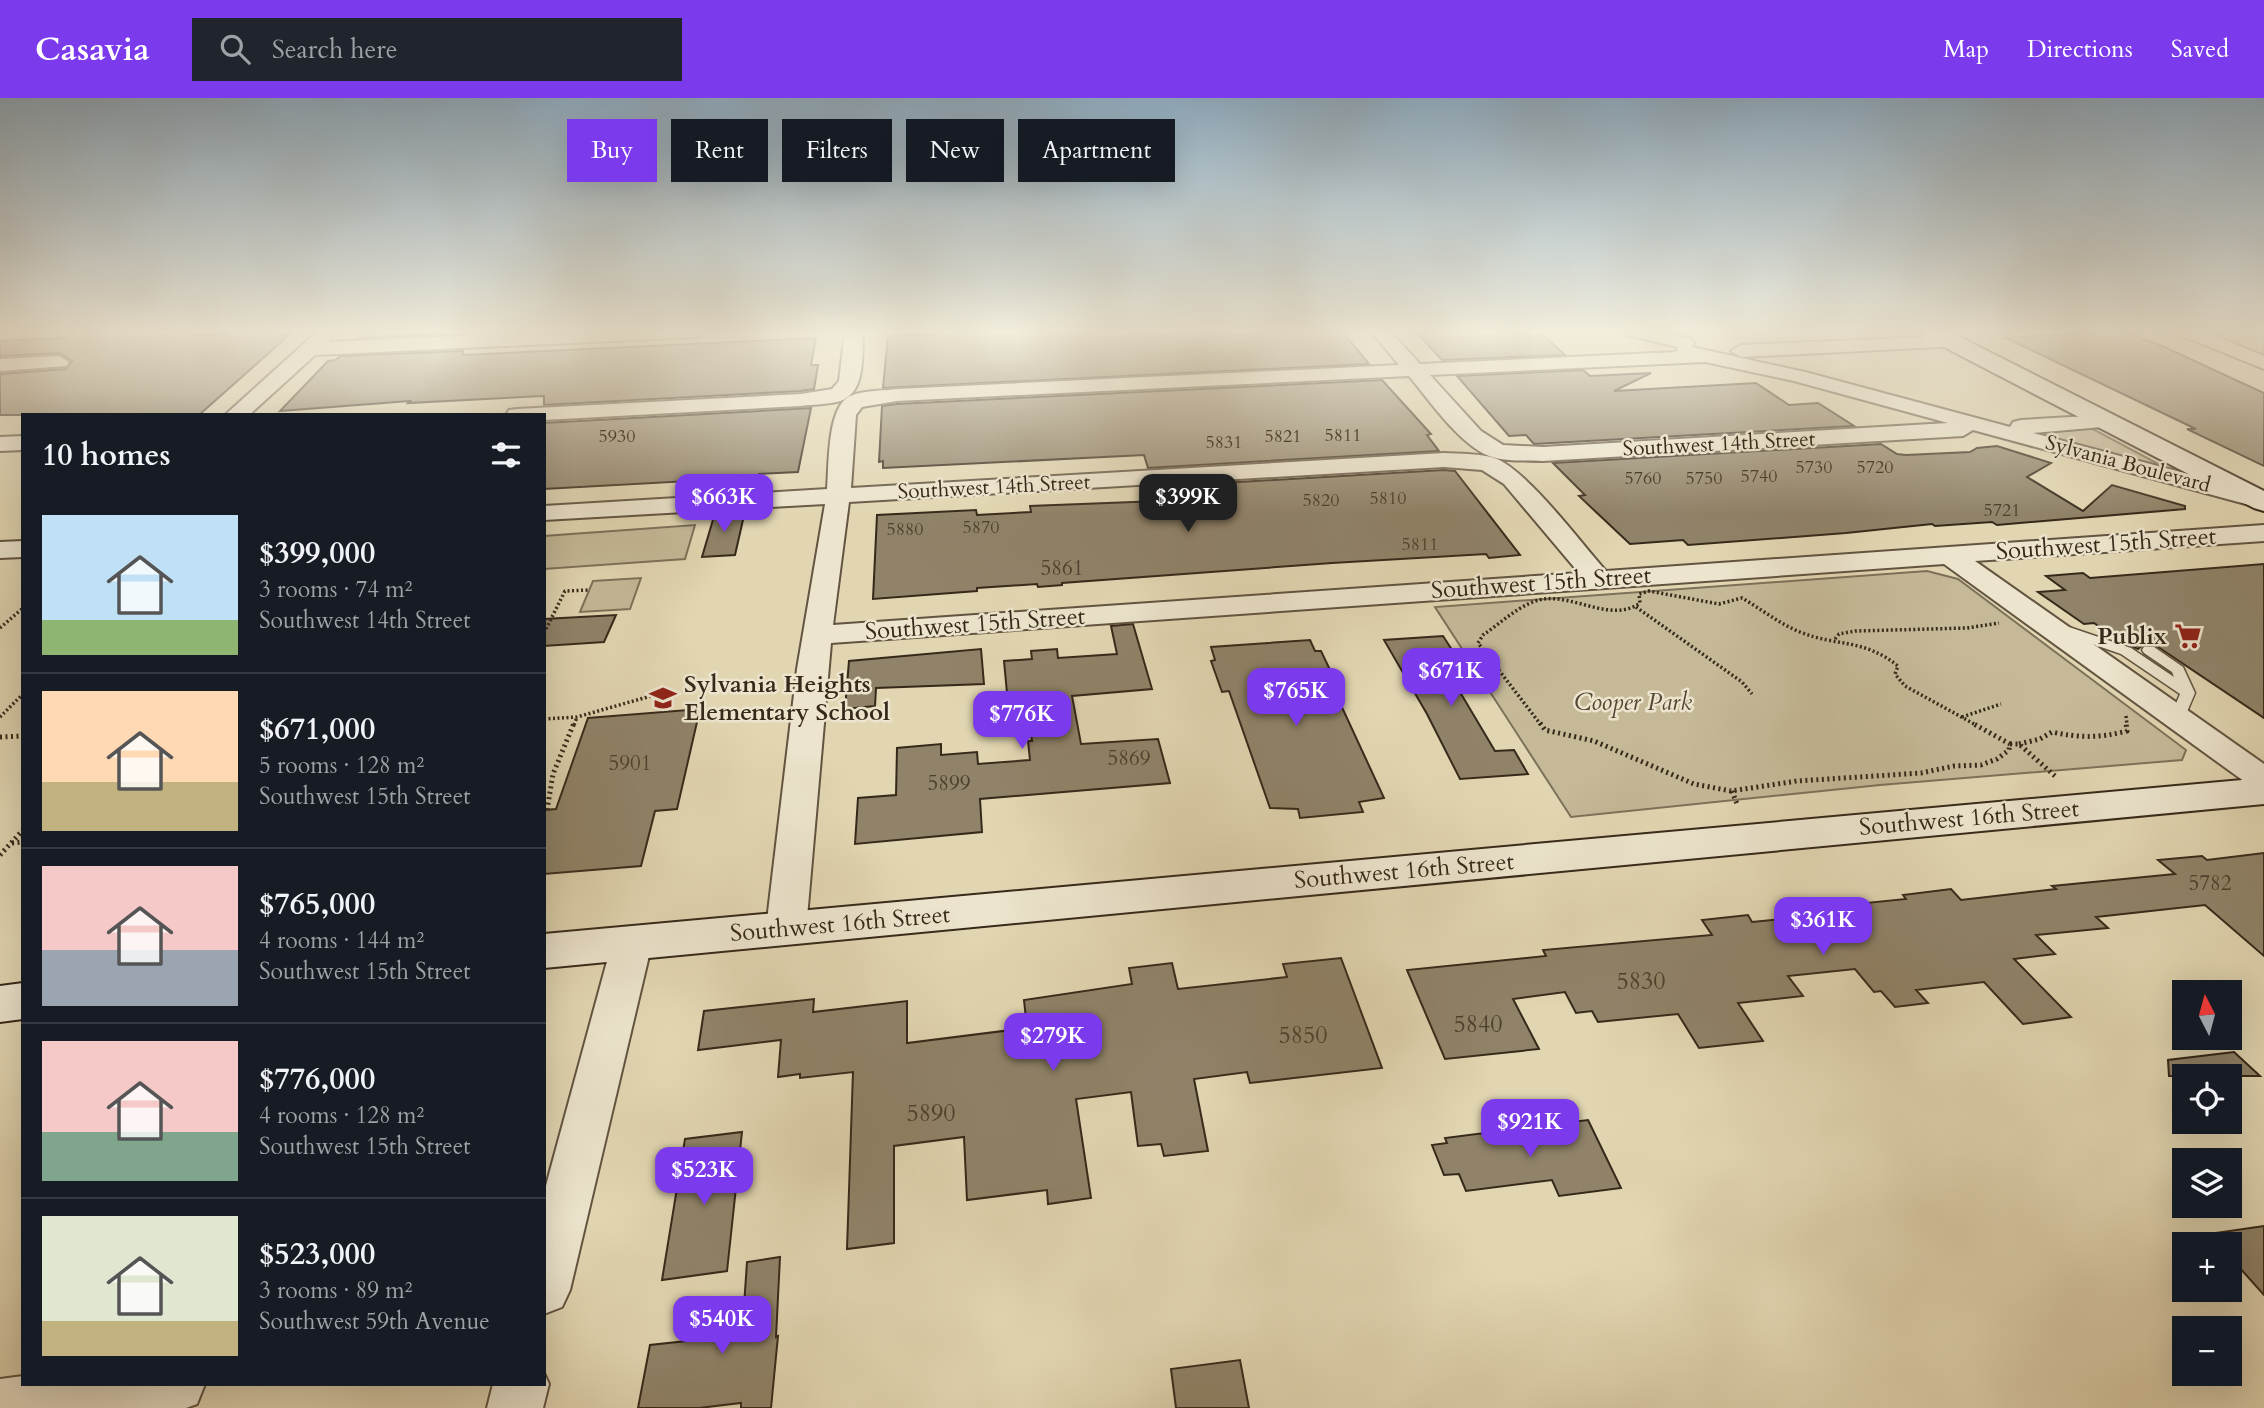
<!DOCTYPE html>
<meta charset="utf-8">
<style>
:root{--surface:#171b24;--page:#20242c;--text:#f1f3f6;--muted:#9ea1a6;--line:#363941;--accent:#7c3aed}
body{margin:0;font-family:Cardo,serif;background:var(--page);color:var(--text);height:100vh;display:flex;flex-direction:column;font-size:26px;white-space:nowrap}
*{box-sizing:border-box;margin:0}
p{font-size:23px;color:var(--muted)}
.icon{flex:none;width:38px;height:38px;fill:none;stroke:currentColor;stroke-width:2;stroke-linecap:round;stroke-linejoin:round}
.map{position:relative;flex:1;overflow:hidden}
.details{position:absolute;left:21px;top:315px;width:525px;height:973px;display:flex;flex-direction:column;background:var(--surface);border-radius:0px;box-shadow:0 7px 28px #0002}
.details>*{flex:none}
.hud{position:absolute;left:567px;top:21px;width:665px;height:63px;display:flex;gap:14px}
.needle{width:46px;rotate:354deg}
.tools{position:absolute;left:2172px;top:882px;display:grid;gap:14px}
.tools a{display:grid;place-items:center;width:70px;height:70px;border-radius:0px;background:var(--surface);box-shadow:0 7px 28px #0002;font-size:35px}
.price{position:absolute;translate:-50% -60px;padding:0 16px;border-radius:14px;background:var(--accent);color:#fff;font-size:23px;line-height:46px;filter:drop-shadow(0 2px 4px #0008)}
.price::after{content:'';position:absolute;left:50%;top:42px;width:21px;height:16px;margin-left:-10px;background:inherit;clip-path:polygon(0 0,100% 0,50% 100%)}
.price.on{background:#222;color:#fff}
ul{padding:0;list-style:none}
li{display:flex;align-items:center;gap:21px;height:175px;padding:0 21px}
li+li{border-top:2px solid var(--line)}
li span{display:grid;place-items:center;flex:none;width:196px;height:140px;border-radius:0px;color:#555}
li>.icon{margin-inline-start:auto}
span .icon{width:84px;height:84px;fill:#fffc;stroke-width:1}
li b{font-size:30px}
h2{display:flex;justify-content:space-between;align-items:center;height:84px;padding:0 21px;font-size:30px}
.tag{padding:0 24px;border-radius:0px;background:var(--surface);box-shadow:0 7px 28px #0002;font-size:24px;line-height:63px}
.tag.on{background:var(--accent);color:#fff}
header{display:flex;align-items:center;gap:42px;box-sizing:border-box;height:98px;padding:0 35px;background:var(--accent);color:#fff}
header strong{font-size:33px}
nav{display:flex;gap:38px;margin-inline-start:auto;font-size:24px}
.search{width:490px;height:63px;background:var(--page);display:flex;align-items:center;gap:18px;box-sizing:border-box;padding:0 24px;border-radius:0px;color:var(--muted);font-size:26px}
.map>svg:first-child{display:block}
</style>
<header>
<strong>Casavia</strong>
<div class="search"><svg class="icon" aria-label="search" viewBox="0 0 24 24"><circle cx="10" cy="10" r="6"/><path d="M15 15l6 6"/></svg>Search here</div>
<nav><a>Map</a><a>Directions</a><a>Saved</a></nav>
</header>
<div class="map">
<svg width="2264" height="1310" viewBox="0 0 2264 1310">
<rect width="100%" height="100%" fill="#e2d6b2"/>
<filter id="stains"><feTurbulence type="fractalNoise" baseFrequency=".00286" numOctaves="4"/><feColorMatrix values="0 0 0 0 .2 0 0 0 0 .09 0 0 0 0 .02 0 0 0 .5 -.17"/></filter>
<radialGradient id="worn" r=".72"><stop offset=".6" stop-color="#630" stop-opacity="0"/><stop offset="1" stop-color="#630" stop-opacity=".3"/></radialGradient>
<g fill="#c5b998" stroke="#7e7159" stroke-width="2">
<polygon points="2193,233 2264,233 2264,263"/>
<polygon points="2086,329 2091,330 2164,369 2032,335"/>
<polygon points="695,427 685,461 544,471 544,438"/>
<polygon points="1927,473 1958,481 2186,652 2182,662 1880,687 1571,719 1435,509"/>
<polygon points="641,480 630,511 580,514 593,483"/>
</g>
<g fill="#908369" stroke="#37291a" stroke-width="2">
<polygon points="73,233 197,233 194,237 284,233 280,237 289,237 199,317 0,317 0,276 66,271 72,263 59,255 0,258 0,243 61,240"/>
<polygon points="366,233 462,233 462,235 359,240"/>
<polygon points="1003,233 1342,233 1369,266 883,290 888,238"/>
<polygon points="1415,233 1539,233 1565,257 1442,262"/>
<polygon points="2122,233 2160,247 2264,295 2264,368 2187,331 2196,331 2006,240"/>
<polygon points="816,240 811,267 818,267 814,291 801,293 544,307 544,298 408,305 410,303 280,313 328,263 336,262 340,258 463,253 463,257"/>
<polygon points="1583,272 1590,278 1651,275 1614,293 1756,285 1789,307 1818,305 1854,328 1534,346 1526,337 1509,338 1457,278"/>
<polygon points="1382,282 1431,336 1427,337 1439,353 1148,370 1144,357 883,370 883,363 879,364 882,308 897,306"/>
<polygon points="811,310 798,374 759,376 758,380 753,381 750,393 721,395 725,381 544,391 544,325"/>
<polygon points="1881,346 1897,356 1906,357 1970,354 1977,350 1997,348 2051,365 2027,379 2083,413 2112,387 2185,408 2185,411 1997,427 1992,424 1935,428 1932,426 1846,435 1688,447 1683,442 1630,446 1579,398 1585,397 1553,365"/>
<polygon points="1444,372 1455,373 1520,457 1489,460 1486,456 1332,465 1062,485 1062,487 1038,489 1037,486 977,490 977,493 873,501 877,417 976,412 977,417 1031,414 1030,408 1159,403 1154,389"/>
<polygon points="745,413 735,457 702,459 715,415"/>
<polygon points="2264,466 2264,620 2155,547 2144,546 2138,551 2121,544 2094,525 2084,526 2038,494 2065,492 2046,478 2083,475 2090,480"/>
<polygon points="616,517 604,544 544,548 544,521"/>
<polygon points="1133,526 1152,591 1072,598 1081,646 1158,641 1170,685 980,701 982,734 855,746 858,700 896,697 897,650 941,646 941,657 977,654 978,666 1030,662 1028,643 1032,643 1025,594 1007,595 1004,563 1032,561 1031,553 1057,551 1058,560 1117,556 1111,528"/>
<polygon points="1443,538 1469,578 1451,579 1495,653 1514,652 1528,676 1460,681 1427,616 1384,542"/>
<polygon points="1310,542 1315,553 1321,553 1332,576 1327,577 1384,700 1359,704 1363,714 1300,720 1298,711 1270,710 1229,593 1222,594 1211,563 1215,562 1211,549"/>
<polygon points="981,551 984,586 876,590 875,608 845,611 849,563"/>
<polygon points="700,611 677,711 655,713 641,768 544,776 544,712 556,711 588,620"/>
<polygon points="2264,755 2264,858 2205,807 2096,819 2108,830 2036,837 2055,856 2014,861 2071,919 2023,926 1984,884 1916,892 1928,905 1895,909 1881,893 1874,894 1855,871 1788,878 1803,898 1738,905 1763,943 1699,950 1678,916 1598,924 1592,913 1576,915 1565,894 1513,901 1539,951 1445,961 1407,872 1546,858 1543,852 1712,837 1702,822 1748,817 1752,824 1812,818 1807,811 1906,801 1903,797 1951,791 1961,802 2056,791 2052,788 2175,776 2158,762 2202,758 2207,762"/>
<polygon points="1341,860 1382,970 1250,985 1247,974 1194,981 1208,1053 1164,1058 1161,1046 1138,1048 1131,994 1076,1001 1091,1100 1048,1106 1047,1092 967,1102 964,1039 894,1048 894,1145 847,1151 853,974 800,980 800,976 778,979 781,942 698,952 704,913 814,901 813,914 907,903 907,945 1027,930 1024,902 1132,886 1129,870 1172,865 1178,891 1287,879 1283,866"/>
<polygon points="2234,954 2260,978 2169,978 2168,962"/>
<polygon points="1588,1022 1621,1090 1559,1098 1552,1082 1466,1093 1459,1076 1444,1077 1432,1047 1447,1045 1445,1040"/>
<polygon points="742,1034 727,1173 662,1182 685,1041"/>
<polygon points="2264,1128 2264,1197 2230,1159 2230,1146 2218,1146 2209,1136"/>
<polygon points="780,1159 776,1239 778,1238 771,1310 741,1310 741,1305 699,1310 638,1310 650,1247 742,1237 747,1164"/>
<polygon points="1240,1262 1249,1310 1176,1310 1171,1271"/>
</g>
<g fill="none" stroke-linecap="round" stroke-linejoin="round">
<defs>
<polygon id="lane" points="2063,527 2131,550 2174,579 2172,574 2144,555 2142,552 2144,549 2154,549 2183,569 2195,595 2183,623 2178,625 2170,620 2180,596 2121,556 2058,534 2056,531"/>
<g id="street">
<polygon points="318,233 332,233 334,237 328,244 573,233 706,233 697,239 315,257 249,317 225,317"/>
<path d="M845,233H863C862,253 866,289 845,301C834,307 814,306 801,308L544,322V317H506L509,312L517,311L801,296L832,291L839,283Z"/>
<path d="M1371,233H1390L1420,266L1676,254L1678,249L1626,237L1624,233H1658L1692,241L1694,245L1692,249L1805,274L2010,329L2013,324L2021,322L2106,317L2114,318L2117,323L2114,328L2033,335L2264,396V411L1973,332L1963,338L1543,363C1526,362 1505,364 1489,358C1459,346 1430,303 1409,278L897,303L862,309L856,317L851,390L1444,355C1460,356 1482,355 1497,361C1529,375 1581,445 1606,473L2264,427V443L1975,463L2264,666V693L2252,689L1944,466L831,545L806,831L800,841L786,845L772,841L766,831L797,571L825,406L544,422V408L827,391C829,368 827,314 847,300C859,292 883,293 897,291L1399,267ZM1705,264L1794,283L1948,325L1543,349L1503,347L1481,333L1430,277ZM1444,369L1482,372L1504,386L1579,475L833,527L849,404Z"/>
<polygon points="2178,233 2204,233 2264,258 2264,271 2180,237"/>
<polygon points="1952,238 1959,240 1961,244 1959,248 1741,259 1731,253 1741,247"/>
<polygon points="59,258 69,264 66,268 0,273 0,261"/>
<polygon points="23,338 23,352 0,353 0,339"/>
<polygon points="23,443 23,459 0,460 0,444"/>
<polygon points="632,831 646,835 652,845 570,1192 562,1209 544,1216 544,1095 612,845 618,835"/>
<polygon points="544,1275 549,1286 543,1310 487,1310 493,1286 544,1286"/>
<polygon points="23,1278 23,1286 205,1286 197,1306 186,1310 0,1310 0,1281"/>
</g>
<g id="secondary">
<polygon points="1920,233 1948,233 2264,393 2264,413 2254,410 1923,238"/>
<polygon points="2264,680 2264,706 544,870 544,836"/>
<polygon points="23,885 23,921 0,924 0,888"/>
</g>
</defs>
<use href="#lane" stroke="#625440" stroke-width="3"/>
<use href="#street" stroke="#625440" stroke-width="4"/>
<use href="#secondary" stroke="#37291a" stroke-width="4"/>
<g stroke="#37291a" stroke-width="3.5" stroke-dasharray="2 2.5" stroke-linecap="butt">
<polyline points="1636,509 1742,584 1752,596"/>
<polyline points="0,530 23,510"/>
<polyline points="544,535 565,493 589,492"/>
<polyline points="1835,541 1839,536 1855,533 1967,530 1999,525"/>
<polyline points="2126,618 2127,627"/>
<polyline points="0,619 23,596"/>
<polyline points="1962,619 2001,606"/>
<polyline points="544,621 577,619 651,598"/>
<polyline points="574,627 577,619"/>
<path d="M1541,627L1478,545L1483,537C1501,525 1522,504 1544,501C1575,497 1612,525 1640,505L1639,496L1649,493L1719,506L1742,500C1761,511 1780,526 1800,534C1837,549 1863,540 1898,568L1895,576L1905,588L1976,627"/>
</g>
<g stroke="#37291a" stroke-width="5" stroke-dasharray="2 3.5" stroke-linecap="butt">
<polyline points="1540,625 1545,632 1594,643 1694,686 1731,693 1797,683 1921,675 1954,668 1981,667 1997,661 2009,652 2010,646 1972,625"/>
<polyline points="0,639 23,638"/>
<polyline points="2010,646 2019,646 2055,678"/>
<path d="M2019,646L2040,641L2052,634C2079,640 2100,640 2127,633L2126,625"/>
<polyline points="1732,693 1737,706"/>
<polyline points="547,712 553,676 574,625"/>
<polyline points="12,745 23,744"/>
<polyline points="0,757 23,732"/>
</g>
<use href="#lane" fill="#ece4cd" fill-rule="evenodd"/>
<use href="#street" fill="#ece4cd" fill-rule="evenodd"/>
<use href="#secondary" fill="#ece4cd" fill-rule="evenodd"/>
</g>
<linearGradient id="sky" x2="0" y2="1"><stop stop-color="#8eaabe"/><stop offset="0.56" stop-color="#f2eddc"/><stop offset="1" stop-color="#f2eddc" stop-opacity="0"/></linearGradient>
<rect width="2264" height="417" fill="url(#sky)"/>
<defs>
<symbol id="supermarket-bare" viewBox="-9 -9 18 18"><path d="M-6-5.5h2.5l.6 2H6L4.5 2H-2.5L-4.4-4H-6ZM-1.5 3.2a1.3 1.3 0 1 0 .1 0ZM3 3.2a1.3 1.3 0 1 0 .1 0Z" fill="#8f2418" stroke="#ece4cd" stroke-width="2.5" paint-order="stroke"/></symbol>
<symbol id="school-bare" viewBox="-9 -9 18 18"><path d="M0-5L7-2L0 1L-7-2ZM-4 1L0 2.5L4 1V4Q0 6-4 4Z" fill="#8f2418" stroke="#ece4cd" stroke-width="2.5" paint-order="stroke"/></symbol>
</defs>
<g fill-rule="evenodd">
<use href="#supermarket-bare" x="2169" y="519" width="38" height="38"/>
<use href="#school-bare" x="644" y="581" width="38" height="38"/>
</g>
<g text-anchor="middle" dominant-baseline="central" stroke-width="5" stroke-linejoin="round" paint-order="stroke">
<g font-size="18" fill="#4d402e">
<text x="1343" y="337">5811</text>
<text x="617" y="338">5930</text>
<text x="1283" y="338">5821</text>
<text x="1224" y="344">5831</text>
<text x="1814" y="369">5730</text>
<text x="1875" y="369">5720</text>
<text x="1759" y="378">5740</text>
<text x="1643" y="380">5760</text>
<text x="1704" y="380">5750</text>
<text x="1388" y="400">5810</text>
<text x="1321" y="402">5820</text>
<text x="2002" y="412">5721</text>
<text x="981" y="429">5870</text>
<text x="905" y="431">5880</text>
<text x="1420" y="446">5811</text>
</g>
<g font-size="21" fill="#37291a" stroke="#ece4cd">
<text transform="translate(1719 346) rotate(-3)">Southwest 14th Street</text>
<text transform="translate(2128 366) rotate(15)">Sylvania Boulevard</text>
<text transform="translate(994 389) rotate(-3)">Southwest 14th Street</text>
</g>
<g font-size="21" fill="#4d402e">
<text x="1062" y="470">5861</text>
<text x="1129" y="660">5869</text>
<text x="630" y="665">5901</text>
<text x="949" y="685">5899</text>
<text x="2210" y="785">5782</text>
</g>
<g font-size="24" fill="#37291a" stroke="#ece4cd">
<text transform="translate(2106 446) rotate(-4)">Southwest 15th Street</text>
<text transform="translate(1541 485) rotate(-4)">Southwest 15th Street</text>
<text transform="translate(975 526) rotate(-4)">Southwest 15th Street</text>
<text transform="translate(1969 720) rotate(-5)">Southwest 16th Street</text>
<text transform="translate(1404 773) rotate(-5)">Southwest 16th Street</text>
<text transform="translate(840 826) rotate(-5)">Southwest 16th Street</text>
</g>
<g font-size="24" font-weight="bold" fill="#37291a" stroke="#ece4cd" text-anchor="end">
<text x="2167" y="538">Publix</text>
<text x="684" y="586" text-anchor="start">Sylvania Heights<tspan x="684" dy="28">Elementary School</tspan></text>
</g>
<g font-size="24" font-style="italic" fill="#534633" stroke="#ece4cd">
<text x="1633" y="604">Cooper Park</text>
</g>
<g font-size="24" fill="#4d402e">
<text x="1641" y="883">5830</text>
<text x="1478" y="926">5840</text>
<text x="1303" y="937">5850</text>
<text x="931" y="1015">5890</text>
</g>
</g>
<rect width="100%" height="100%" filter="url(#stains)"/>
<rect width="100%" height="100%" fill="url(#worn)"/>
</svg>
<div class="tools">
<a><svg class="needle" viewBox="-14 -14 28 28"><path d="M0-13l5 13h-10z" fill="#e53935"/><path d="M0 13l5-13h-10z" fill="#9ea1a6"/></svg></a>
<a><svg class="icon" aria-label="locate" viewBox="0 0 24 24"><circle cx="12" cy="12" r="6"/><path d="M12 2v4M12 18v4M2 12h4M18 12h4"/></svg></a>
<a><svg class="icon" aria-label="layers" viewBox="0 0 24 24"><path d="M12 4l9 5-9 5-9-5zM3 14l9 5 9-5"/></svg></a>
<a>+</a>
<a>−</a>
</div>
<b class="price" style="left:724px;top:436px">$663K</b>
<b class="price on" style="left:1188px;top:436px">$399K</b>
<b class="price" style="left:1451px;top:610px">$671K</b>
<b class="price" style="left:1296px;top:630px">$765K</b>
<b class="price" style="left:1022px;top:653px">$776K</b>
<b class="price" style="left:1823px;top:859px">$361K</b>
<b class="price" style="left:1053px;top:975px">$279K</b>
<b class="price" style="left:1530px;top:1061px">$921K</b>
<b class="price" style="left:704px;top:1109px">$523K</b>
<b class="price" style="left:722px;top:1258px">$540K</b>
<div class="hud">
<a class="tag on">Buy</a>
<a class="tag">Rent</a>
<a class="tag">Filters</a>
<a class="tag">New</a>
<a class="tag">Apartment</a>
</div>
<section class="details">
<h2>10 homes<svg class="icon" aria-label="filters" viewBox="0 0 24 24"><path d="M4 7h16M4 17h16"/><circle cx="9" cy="7" r="2"/><circle cx="15" cy="17" r="2"/></svg></h2>
<ul>
<li><span style="background:linear-gradient(#bfe0f5 75%,#8fb573 0)"><svg class="icon" aria-label="home" viewBox="0 0 24 24"><path d="M3 11l9-7 9 7M6 9v11h12V9"/></svg></span><div><b>$399,000</b><p>3 rooms · 74 m²</p><p>Southwest 14th Street</p></div></li>
<li><span style="background:linear-gradient(#ffd9b3 65%,#c2b280 0)"><svg class="icon" aria-label="home" viewBox="0 0 24 24"><path d="M3 11l9-7 9 7M6 9v11h12V9"/></svg></span><div><b>$671,000</b><p>5 rooms · 128 m²</p><p>Southwest 15th Street</p></div></li>
<li><span style="background:linear-gradient(#f6c9c9 60%,#9aa5b1 0)"><svg class="icon" aria-label="home" viewBox="0 0 24 24"><path d="M3 11l9-7 9 7M6 9v11h12V9"/></svg></span><div><b>$765,000</b><p>4 rooms · 144 m²</p><p>Southwest 15th Street</p></div></li>
<li><span style="background:linear-gradient(#f6c9c9 65%,#7fa58c 0)"><svg class="icon" aria-label="home" viewBox="0 0 24 24"><path d="M3 11l9-7 9 7M6 9v11h12V9"/></svg></span><div><b>$776,000</b><p>4 rooms · 128 m²</p><p>Southwest 15th Street</p></div></li>
<li><span style="background:linear-gradient(#dfe7d0 75%,#c2b280 0)"><svg class="icon" aria-label="home" viewBox="0 0 24 24"><path d="M3 11l9-7 9 7M6 9v11h12V9"/></svg></span><div><b>$523,000</b><p>3 rooms · 89 m²</p><p>Southwest 59th Avenue</p></div></li>
</ul>
</section>
</div>
